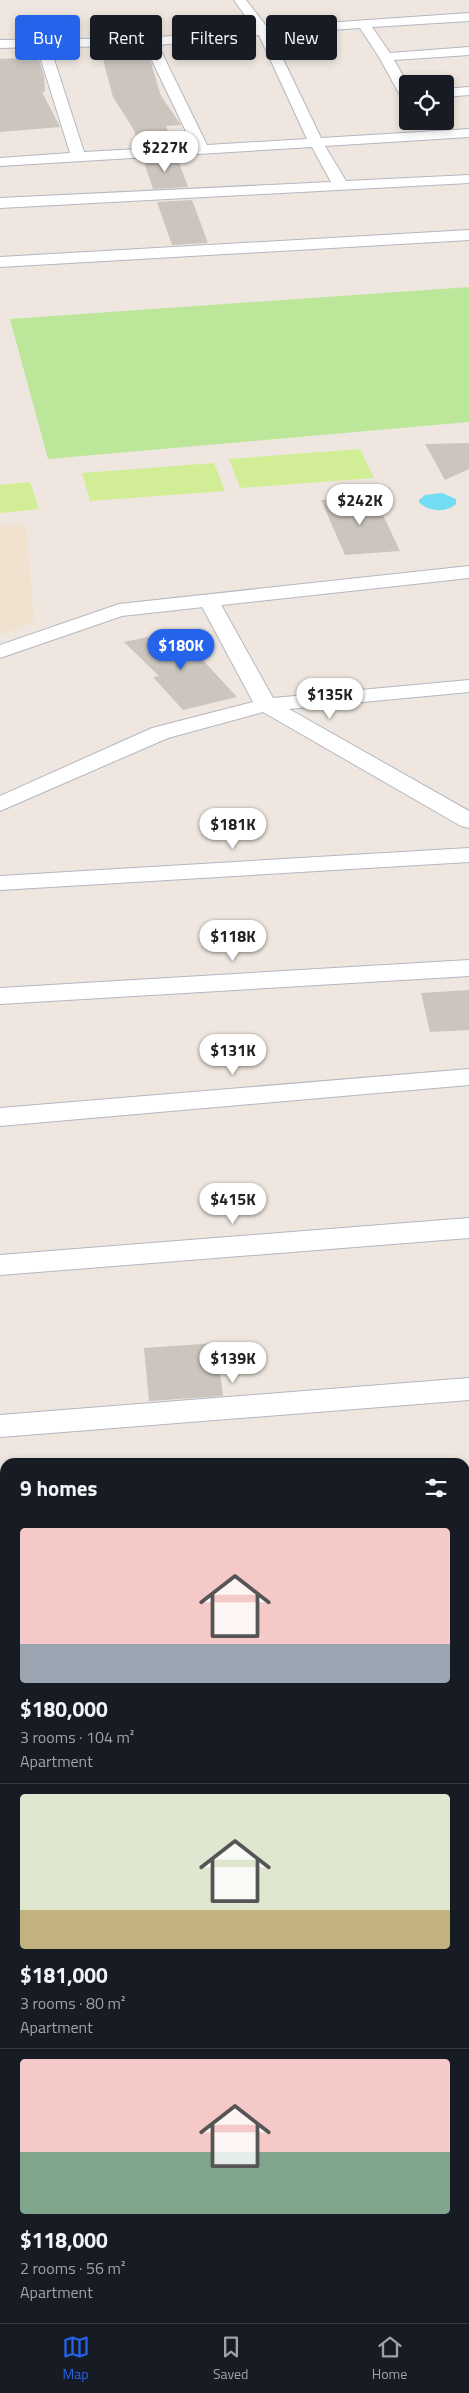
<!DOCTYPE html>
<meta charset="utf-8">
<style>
:root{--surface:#171b24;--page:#242831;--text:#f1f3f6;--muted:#9ea1a6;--line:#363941;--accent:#2563eb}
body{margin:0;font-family:"Titillium Web",sans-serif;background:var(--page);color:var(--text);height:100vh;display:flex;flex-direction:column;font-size:19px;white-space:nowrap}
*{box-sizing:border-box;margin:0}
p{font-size:16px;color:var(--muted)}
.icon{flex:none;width:28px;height:28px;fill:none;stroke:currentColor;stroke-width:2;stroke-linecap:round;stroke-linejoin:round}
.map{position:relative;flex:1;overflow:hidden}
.details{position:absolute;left:0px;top:1458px;width:470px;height:866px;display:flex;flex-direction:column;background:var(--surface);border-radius:15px 15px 0 0;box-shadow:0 2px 8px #0003}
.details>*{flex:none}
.top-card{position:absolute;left:15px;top:15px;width:440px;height:45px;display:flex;gap:10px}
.tools{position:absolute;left:399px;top:75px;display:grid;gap:10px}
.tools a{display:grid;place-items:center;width:55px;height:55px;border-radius:5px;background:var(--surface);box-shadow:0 2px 8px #0003;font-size:25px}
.price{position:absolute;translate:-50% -42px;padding:0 11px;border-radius:18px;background:#fff;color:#222;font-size:16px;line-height:32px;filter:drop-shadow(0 1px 2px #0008)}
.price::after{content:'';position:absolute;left:50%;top:30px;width:15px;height:11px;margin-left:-8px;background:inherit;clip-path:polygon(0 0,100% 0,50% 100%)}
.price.selected{background:var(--accent);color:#fff}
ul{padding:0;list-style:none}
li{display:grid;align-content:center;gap:10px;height:265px;padding:0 20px}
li+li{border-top:1px solid var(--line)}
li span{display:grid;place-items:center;height:155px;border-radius:5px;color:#555}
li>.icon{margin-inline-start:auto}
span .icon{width:90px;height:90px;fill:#fffc;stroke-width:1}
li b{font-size:21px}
h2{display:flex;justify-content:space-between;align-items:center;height:60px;padding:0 20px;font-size:21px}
.tag{padding:0 18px;border-radius:5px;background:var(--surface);box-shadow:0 2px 8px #0003;font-size:18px;line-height:45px}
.tag.selected{background:var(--accent);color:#fff}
.tabs{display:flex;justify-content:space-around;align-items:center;height:70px;border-top:1px solid var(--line);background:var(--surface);font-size:14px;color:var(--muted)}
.tabs a{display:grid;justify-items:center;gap:2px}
.tabs .selected{color:var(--accent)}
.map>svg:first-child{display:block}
</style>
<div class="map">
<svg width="469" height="2323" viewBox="0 0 469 2323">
<rect width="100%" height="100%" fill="#efe7df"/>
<polygon fill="#f0e2cf" points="26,524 34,621 0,635 0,526"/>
<polygon fill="#bce79b" points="469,287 469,422 48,459 10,319"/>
<g fill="#d1ee96">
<polygon points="360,449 374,478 240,488 229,459"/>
<polygon points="214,463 225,491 90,501 82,473"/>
<polygon points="30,482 39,509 0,513 0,485"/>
</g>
<path fill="#70ddf3" d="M442,493L456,499V504C446,513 428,512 419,502V500L425,495Z"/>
<g fill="#cbc5be">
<polygon points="139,24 143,36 97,37 94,25"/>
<polygon points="100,48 144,48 151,63 161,96 181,125 166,126 173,145 139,147 134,130 113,97"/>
<polygon points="38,57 44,76 45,92 42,92 60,127 0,132 0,59"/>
<polygon points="177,157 188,187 153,189 143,159"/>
<polygon points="192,200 208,243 172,245 157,202"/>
<polygon points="469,443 469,469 445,480 425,444"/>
<polygon points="374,496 400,551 345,555 321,500"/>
<polygon points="176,631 237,697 183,710 153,677 159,676 124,642"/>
<polygon points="469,990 469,1030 430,1032 421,993"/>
<polygon points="216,1343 223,1396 149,1401 144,1348"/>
</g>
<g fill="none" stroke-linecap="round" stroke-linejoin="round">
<defs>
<g id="street">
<path d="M234,0H246L267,27L469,13V21L372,27L390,53L469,47V55L394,60L408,84V101L401,97L379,57L360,28L271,34L321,138L469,129V137L325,146L346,181L469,175V183L0,208V198L331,182L312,147L0,166V158L70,153L37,47L0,48V40L150,38L254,28ZM259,35L307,139L207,145L158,45ZM145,46L193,146L84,152L50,47Z"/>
<polygon points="469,87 469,95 445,97 445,89"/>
<polygon points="209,595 216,597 219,601 273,698 469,680 469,692 289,709 469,811 469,828 461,826 263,712 168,738 0,811 0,796 152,728 253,702 199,601 202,597"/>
<polygon points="469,848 469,862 0,890 0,876"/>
<polygon points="469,960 469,976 0,1004 0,988"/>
<polygon points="469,1069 469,1085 0,1126 0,1108"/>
<polygon points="469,1218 469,1238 0,1275 0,1255"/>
<polygon points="469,1378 469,1400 0,1437 0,1415"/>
<rect x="465" y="1579" width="4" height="26"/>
<rect x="0" y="1617" width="5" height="26"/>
<rect x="465" y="1858" width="4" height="32"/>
<polygon points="5,1900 5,1934 0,1935 0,1901"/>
<rect x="465" y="2171" width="4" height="40"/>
<rect x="0" y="2216" width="5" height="40"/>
<rect x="58" y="2319" width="42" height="4"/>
</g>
<g id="secondary">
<polygon points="469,230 469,240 0,267 0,257"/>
<polygon points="469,566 469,578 122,616 0,658 0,645 119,604"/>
</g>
</defs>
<use href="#street" stroke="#b3b7c1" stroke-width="2"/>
<use href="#secondary" stroke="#b3b7c1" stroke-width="2"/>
<use href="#street" fill="#fff" fill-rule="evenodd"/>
<use href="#secondary" fill="#fff" fill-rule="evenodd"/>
</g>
</svg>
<div class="tools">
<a><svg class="icon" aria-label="locate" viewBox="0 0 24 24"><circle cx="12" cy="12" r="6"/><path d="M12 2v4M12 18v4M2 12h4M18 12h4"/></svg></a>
</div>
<b class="price" style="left:165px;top:173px">$227K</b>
<b class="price" style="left:360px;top:526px">$242K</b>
<b class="price selected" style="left:181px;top:671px">$180K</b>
<b class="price" style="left:330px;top:720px">$135K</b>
<b class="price" style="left:233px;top:850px">$181K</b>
<b class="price" style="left:233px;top:962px">$118K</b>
<b class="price" style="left:233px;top:1076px">$131K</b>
<b class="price" style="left:233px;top:1225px">$415K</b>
<b class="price" style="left:233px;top:1384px">$139K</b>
<div class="top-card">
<a class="tag selected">Buy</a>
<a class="tag">Rent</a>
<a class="tag">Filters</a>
<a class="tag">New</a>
</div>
<section class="details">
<h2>9 homes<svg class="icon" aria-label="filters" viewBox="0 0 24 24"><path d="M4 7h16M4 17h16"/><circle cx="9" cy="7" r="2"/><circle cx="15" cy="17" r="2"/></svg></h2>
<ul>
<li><span style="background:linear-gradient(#f6c9c9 75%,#9aa5b1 0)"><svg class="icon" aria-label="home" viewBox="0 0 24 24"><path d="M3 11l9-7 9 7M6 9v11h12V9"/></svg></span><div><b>$180,000</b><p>3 rooms · 104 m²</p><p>Apartment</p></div></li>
<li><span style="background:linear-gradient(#dfe7d0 75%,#c2b280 0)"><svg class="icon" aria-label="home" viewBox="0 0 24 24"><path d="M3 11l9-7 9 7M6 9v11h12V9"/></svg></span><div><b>$181,000</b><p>3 rooms · 80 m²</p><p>Apartment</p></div></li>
<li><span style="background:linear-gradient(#f6c9c9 60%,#7fa58c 0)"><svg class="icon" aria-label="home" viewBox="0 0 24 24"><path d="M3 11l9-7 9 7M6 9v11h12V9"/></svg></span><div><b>$118,000</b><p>2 rooms · 56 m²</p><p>Apartment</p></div></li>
</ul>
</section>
</div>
<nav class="tabs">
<a class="selected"><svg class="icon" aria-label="map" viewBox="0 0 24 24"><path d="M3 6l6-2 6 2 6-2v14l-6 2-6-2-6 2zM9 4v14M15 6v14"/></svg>Map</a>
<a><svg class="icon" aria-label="saved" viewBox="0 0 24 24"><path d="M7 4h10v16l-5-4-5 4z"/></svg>Saved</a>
<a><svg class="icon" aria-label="home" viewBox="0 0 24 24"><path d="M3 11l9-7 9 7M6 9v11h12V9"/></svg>Home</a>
</nav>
